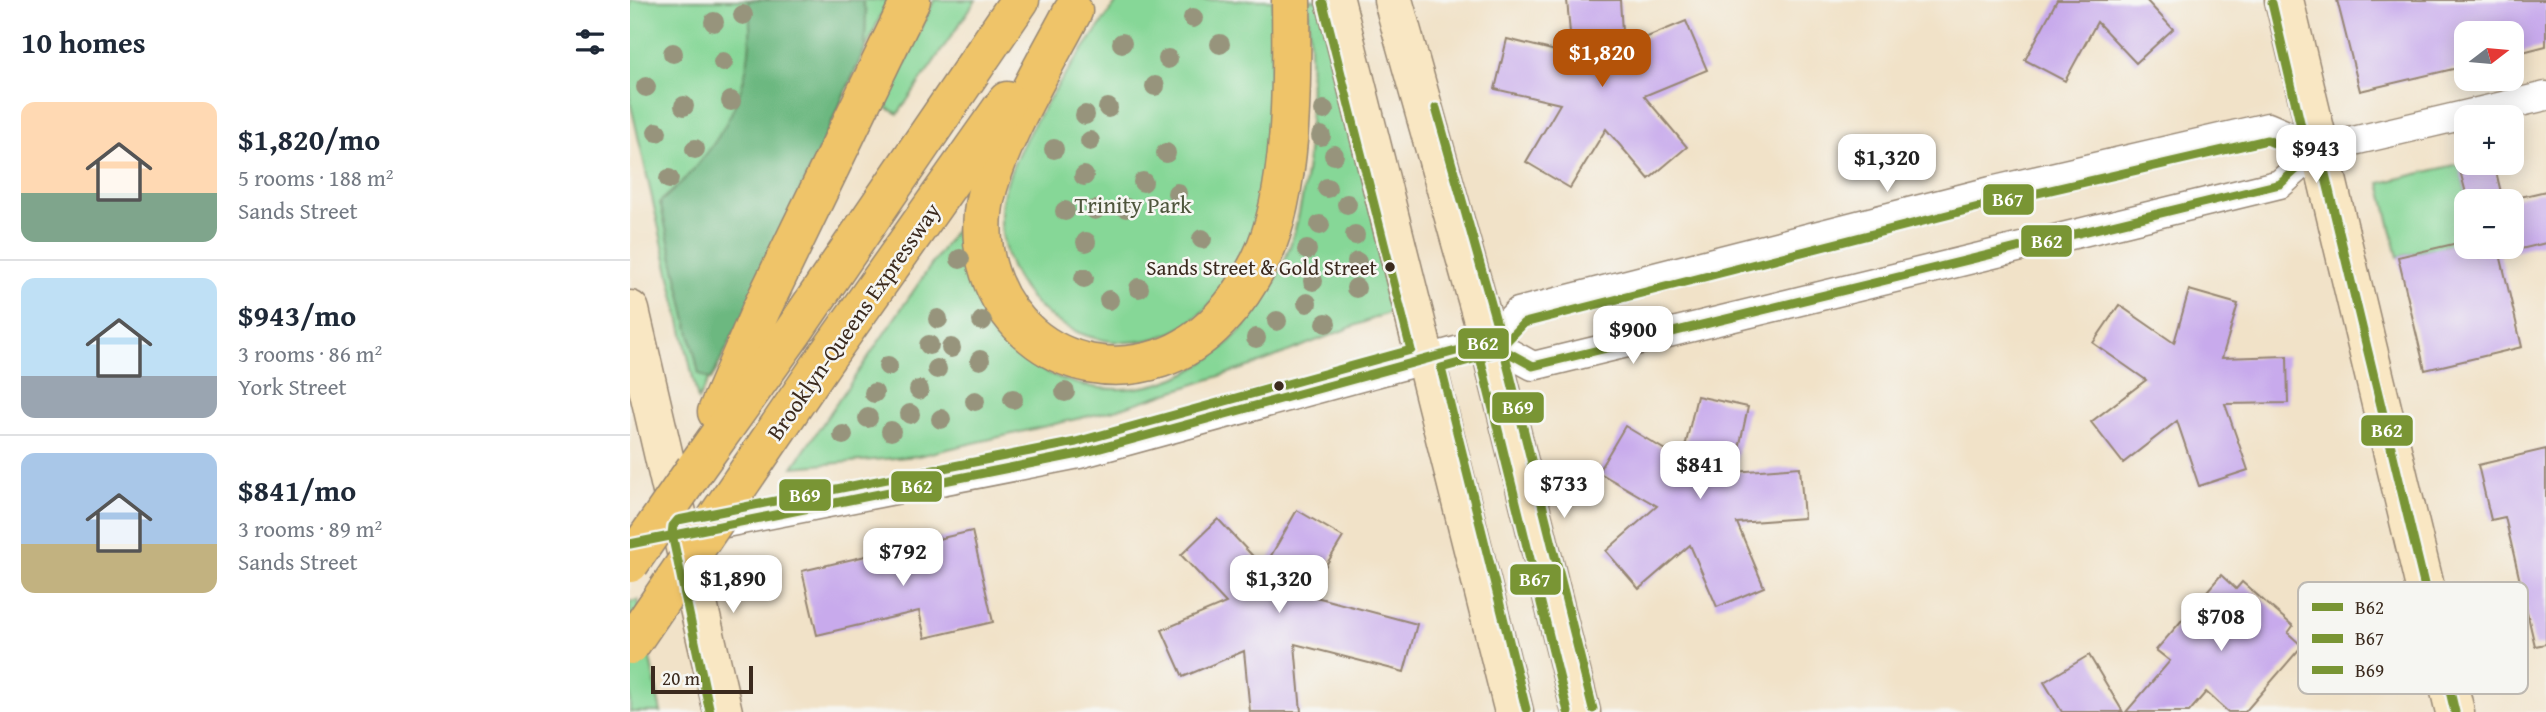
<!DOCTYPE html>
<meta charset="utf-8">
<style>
:root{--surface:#fff;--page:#f6f6f7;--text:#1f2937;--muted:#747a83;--line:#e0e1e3;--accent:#b45309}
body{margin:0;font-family:"Gentium Book Plus",serif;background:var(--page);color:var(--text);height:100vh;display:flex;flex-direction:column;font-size:26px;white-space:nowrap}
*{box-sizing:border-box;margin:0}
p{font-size:23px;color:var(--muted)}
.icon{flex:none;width:38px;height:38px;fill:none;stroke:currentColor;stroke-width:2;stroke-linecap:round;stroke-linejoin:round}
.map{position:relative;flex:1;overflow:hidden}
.details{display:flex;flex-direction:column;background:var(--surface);width:630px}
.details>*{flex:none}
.needle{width:46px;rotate:74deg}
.controls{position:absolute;left:1824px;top:21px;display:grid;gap:14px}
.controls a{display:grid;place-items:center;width:70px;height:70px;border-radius:14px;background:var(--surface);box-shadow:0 4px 18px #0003;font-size:35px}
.scale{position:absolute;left:21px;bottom:18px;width:102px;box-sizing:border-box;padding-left:7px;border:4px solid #3b2a1e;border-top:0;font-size:19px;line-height:24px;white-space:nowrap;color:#3b2a1e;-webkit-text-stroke:5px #f6f6f2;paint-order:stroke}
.price{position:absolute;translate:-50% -60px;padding:0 16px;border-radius:14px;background:#fff;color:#222;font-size:23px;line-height:46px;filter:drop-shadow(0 2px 4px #0008)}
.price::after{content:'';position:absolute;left:50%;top:42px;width:21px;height:16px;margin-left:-10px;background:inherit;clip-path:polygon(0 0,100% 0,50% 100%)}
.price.selected{background:var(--accent);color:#fff}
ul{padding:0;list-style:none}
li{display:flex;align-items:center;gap:21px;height:175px;padding:0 21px}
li+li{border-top:2px solid var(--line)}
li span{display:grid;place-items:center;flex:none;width:196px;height:140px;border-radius:14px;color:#555}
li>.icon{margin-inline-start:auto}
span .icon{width:84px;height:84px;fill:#fffc;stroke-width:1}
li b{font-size:30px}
h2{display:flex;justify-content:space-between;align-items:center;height:84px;padding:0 21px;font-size:30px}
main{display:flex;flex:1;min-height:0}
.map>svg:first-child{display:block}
</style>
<main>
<section class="details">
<h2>10 homes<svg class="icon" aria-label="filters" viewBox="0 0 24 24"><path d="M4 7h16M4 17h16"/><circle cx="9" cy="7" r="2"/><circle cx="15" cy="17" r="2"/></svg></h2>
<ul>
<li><span style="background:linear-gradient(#ffd9b3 65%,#7fa58c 0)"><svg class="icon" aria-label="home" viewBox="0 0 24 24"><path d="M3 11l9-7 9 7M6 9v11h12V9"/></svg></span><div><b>$1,820/mo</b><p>5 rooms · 188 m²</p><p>Sands Street</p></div></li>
<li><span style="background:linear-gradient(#bfe0f5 70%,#9aa5b1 0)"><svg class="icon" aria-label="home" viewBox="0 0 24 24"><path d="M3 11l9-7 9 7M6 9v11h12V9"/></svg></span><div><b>$943/mo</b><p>3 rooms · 86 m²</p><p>York Street</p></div></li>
<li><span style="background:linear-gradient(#a9c7e8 65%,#c2b280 0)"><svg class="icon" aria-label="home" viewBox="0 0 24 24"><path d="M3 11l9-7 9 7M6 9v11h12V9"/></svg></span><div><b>$841/mo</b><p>3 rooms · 89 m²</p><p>Sands Street</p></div></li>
</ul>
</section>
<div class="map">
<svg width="1916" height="712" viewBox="0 0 1916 712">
<rect width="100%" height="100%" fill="#f6f6f2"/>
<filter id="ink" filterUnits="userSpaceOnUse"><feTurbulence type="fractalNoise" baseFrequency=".0143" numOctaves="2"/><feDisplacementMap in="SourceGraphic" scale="14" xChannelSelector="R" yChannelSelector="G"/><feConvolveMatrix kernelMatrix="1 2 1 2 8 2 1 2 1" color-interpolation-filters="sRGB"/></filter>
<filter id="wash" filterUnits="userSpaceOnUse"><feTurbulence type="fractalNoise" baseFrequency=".00686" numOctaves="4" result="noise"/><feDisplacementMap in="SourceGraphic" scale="28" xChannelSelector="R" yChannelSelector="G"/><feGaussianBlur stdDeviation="1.57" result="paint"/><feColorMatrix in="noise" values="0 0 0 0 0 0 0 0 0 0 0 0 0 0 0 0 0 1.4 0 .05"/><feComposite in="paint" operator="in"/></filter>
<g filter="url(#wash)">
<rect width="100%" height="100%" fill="#f1e2c8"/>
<g fill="#86d797" stroke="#60805a" stroke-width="2">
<polygon points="0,0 258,0 120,303 68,400 0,101"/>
<polygon points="304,0 346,0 268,114 255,107"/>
<path d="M488,0H643C642,60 642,119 634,179C632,201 629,226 620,246C605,279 574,320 539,334C477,358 408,327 381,267C371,242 367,212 376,185C396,121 450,56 488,0Z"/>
<path d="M678,0H692L763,303L758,313L624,365L485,410L288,456L163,467L334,217C338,250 338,290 357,319C398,385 490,408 558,372C597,351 627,316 647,277C687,198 682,86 678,0Z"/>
<polygon points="1829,164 1838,201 1836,241 1768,257 1750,183"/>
<polygon points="8,600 31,712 0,712 0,602"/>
</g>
<path fill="#6cb880" stroke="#54714f" stroke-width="2" d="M118,0H232L236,13L235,49L120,303L81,380L69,374L30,202C91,150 130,83 118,0Z"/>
<g id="blocks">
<g fill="#c8aaec">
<polygon points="937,0 990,0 993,47 1056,21 1077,70 1014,96 1057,147 1019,179 976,129 940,188 896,162 930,104 865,89 877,39 942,55"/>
<polygon points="1427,0 1516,0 1543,29 1506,63 1467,22 1435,81 1395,60"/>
<polygon points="1707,0 1916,0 1916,46 1881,55 1881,33 1836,33 1836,66 1730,91"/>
<polygon points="1828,163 1864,163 1873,201 1838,201"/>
<polygon points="1916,191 1916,243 1870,254 1892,347 1795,370 1768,257 1836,241 1836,247 1881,247 1881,201 1873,201"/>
<polygon points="1559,290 1608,304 1592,358 1657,356 1658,403 1595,404 1618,470 1569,486 1547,421 1493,463 1461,422 1516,380 1463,343 1489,305 1544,343"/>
<polygon points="1067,396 1118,407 1104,472 1170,467 1174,518 1107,523 1134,587 1087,607 1060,545 1009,589 976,551 1027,506 968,472 995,426 1052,460"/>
<polygon points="1916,449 1916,644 1905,646 1875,517 1861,520 1848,465"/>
<polygon points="667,510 713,537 678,595 787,624 774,672 665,644 671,712 620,712 614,651 553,677 532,630 596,603 551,555 588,519 634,568"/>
<polygon points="342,531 363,622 295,638 289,611 187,635 172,571"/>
<polygon points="1591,575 1606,589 1612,582 1648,613 1663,626 1658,633 1672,646 1615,712 1598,712 1576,692 1559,712 1496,712 1540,661 1526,650"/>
<polygon points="1459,655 1493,712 1432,712 1414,682"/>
</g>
</g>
</g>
<g filter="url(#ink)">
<use href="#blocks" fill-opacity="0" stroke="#968673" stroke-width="2"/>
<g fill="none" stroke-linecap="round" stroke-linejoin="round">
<defs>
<g id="street">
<polyline points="859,342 903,366 1650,184 1689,149 1916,96"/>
<polyline points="70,528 449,454 859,342 888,312 1361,191 1638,127 1689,149"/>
</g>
<g id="secondary">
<polyline points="705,0 884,712"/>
<polyline points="763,0 859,342 951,712"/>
<polyline points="1654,0 1825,712"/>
<polyline points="0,310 93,712"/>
</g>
<g id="highway">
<path d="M443,11C416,63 358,158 353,213C344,313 432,391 531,358C575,344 610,302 630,261C664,193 662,75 661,0"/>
<polyline points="197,356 377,101"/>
<polyline points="87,412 131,310 281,0"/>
<polyline points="65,469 163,332 390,0"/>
</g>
</defs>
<use href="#street" stroke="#968673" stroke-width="31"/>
<use href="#secondary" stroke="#968673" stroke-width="41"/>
<use href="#highway" stroke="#968673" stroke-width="41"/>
<use href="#street" stroke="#fff" stroke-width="28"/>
<use href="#secondary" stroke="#f9e7c3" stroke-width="38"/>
<use href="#highway" stroke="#efc469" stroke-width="38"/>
<defs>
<g id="highway-bridge">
<polyline points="0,563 65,469"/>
<polyline points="0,645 197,356"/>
</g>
</defs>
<use href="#highway-bridge" stroke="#968673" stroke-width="41" stroke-linecap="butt"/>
<use href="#highway-bridge" stroke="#efc469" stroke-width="38"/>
<defs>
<g id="bus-1">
<polyline points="1689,149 1825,712"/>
<polyline points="0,544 449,454 859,342 903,366 1650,184 1689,149"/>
</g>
<g id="bus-2">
<polyline points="1642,3 1677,152"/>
<polyline points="847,345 938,712"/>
<polyline points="896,709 811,368 865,353 894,323 1364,203 1637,140 1684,160"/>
</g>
<g id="bus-3">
<polyline points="806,108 871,339 963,709"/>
<polyline points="80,712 42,534 43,526 48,520 446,442 781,350 693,3"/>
</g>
</defs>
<use href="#bus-1" stroke="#f6f6f2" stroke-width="14"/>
<use href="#bus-2" stroke="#f6f6f2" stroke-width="14"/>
<use href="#bus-3" stroke="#f6f6f2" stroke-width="14"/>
<use href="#bus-1" stroke="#799534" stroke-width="9"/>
<use href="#bus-2" stroke="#799534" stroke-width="9"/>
<use href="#bus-3" stroke="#799534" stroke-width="9"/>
</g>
<g fill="#97947b">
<circle cx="113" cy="15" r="10"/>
<circle cx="563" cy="18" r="10"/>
<circle cx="84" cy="22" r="10"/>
<circle cx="492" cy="43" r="10"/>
<circle cx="590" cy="44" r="10"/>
<circle cx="43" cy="53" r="10"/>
<circle cx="538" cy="59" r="10"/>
<circle cx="93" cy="62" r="10"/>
<circle cx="525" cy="86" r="10"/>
<circle cx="16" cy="87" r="10"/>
<circle cx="101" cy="101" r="10"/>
<circle cx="54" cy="106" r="10"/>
<circle cx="478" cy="108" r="10"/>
<circle cx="694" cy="110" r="10"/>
<circle cx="455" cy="115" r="10"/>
<circle cx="27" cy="132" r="10"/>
<circle cx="691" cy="136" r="10"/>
<circle cx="460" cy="141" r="10"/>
<circle cx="65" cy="149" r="10"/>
<circle cx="424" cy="149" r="10"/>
<circle cx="536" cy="153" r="10"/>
<circle cx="704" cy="155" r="10"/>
<circle cx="454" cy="176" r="10"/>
<circle cx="39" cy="179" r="10"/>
<circle cx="513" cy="182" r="10"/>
<circle cx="697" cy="188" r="10"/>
<circle cx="547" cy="193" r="10"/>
<circle cx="717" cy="204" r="10"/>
<circle cx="496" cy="208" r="10"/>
<circle cx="465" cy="210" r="10"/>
<circle cx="435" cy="211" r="10"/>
<circle cx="690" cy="225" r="10"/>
<circle cx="725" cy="235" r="10"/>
<circle cx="572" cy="239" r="10"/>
<circle cx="456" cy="242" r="10"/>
<circle cx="677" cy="250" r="10"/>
<circle cx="330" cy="259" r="10"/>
<circle cx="727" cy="262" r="10"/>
<circle cx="454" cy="278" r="10"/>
<circle cx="683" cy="281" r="10"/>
<circle cx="509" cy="288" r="10"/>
<circle cx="726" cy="288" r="10"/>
<circle cx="479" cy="300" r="10"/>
<circle cx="677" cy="303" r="10"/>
<circle cx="308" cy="319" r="10"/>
<circle cx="352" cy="321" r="10"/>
<circle cx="647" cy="321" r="10"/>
<circle cx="696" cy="323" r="10"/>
<circle cx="626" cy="338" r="10"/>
<circle cx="299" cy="345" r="10"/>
<circle cx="321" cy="348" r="10"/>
<circle cx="350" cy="360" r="10"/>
<circle cx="258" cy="366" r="10"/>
<circle cx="307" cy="369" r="10"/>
<circle cx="289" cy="390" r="10"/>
<circle cx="435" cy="392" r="10"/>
<circle cx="244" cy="393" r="10"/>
<circle cx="383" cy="399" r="10"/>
<circle cx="345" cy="401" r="10"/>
<circle cx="280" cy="414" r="10"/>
<circle cx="238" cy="418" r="10"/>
<circle cx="311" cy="419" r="10"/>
<circle cx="261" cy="431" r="10"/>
<circle cx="213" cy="435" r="10"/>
</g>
</g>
<g fill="#3b2a1e" stroke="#f6f6f2" stroke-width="2.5">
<circle cx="760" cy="267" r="6"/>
<circle cx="649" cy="386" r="6"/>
</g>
<g text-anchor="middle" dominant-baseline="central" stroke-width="5" stroke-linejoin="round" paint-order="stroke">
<g font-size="21" fill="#3b2a1e" stroke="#f6f6f2" text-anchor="end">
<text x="747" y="267">Sands Street &amp; Gold Street</text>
</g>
<g font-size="23" fill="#4e553c" stroke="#f6f6f2">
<text x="503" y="204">Trinity Park</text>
</g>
<g font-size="23" fill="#3b2a1e" stroke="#f6f6f2">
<text transform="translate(223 321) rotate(-55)">Brooklyn-Queens Expressway</text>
</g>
</g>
<rect x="1668" y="582" width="230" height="112" rx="10" fill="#f6f6f2" stroke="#beb9b2" stroke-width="2"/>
<rect x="1682" y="603" width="31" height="8" fill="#799534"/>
<rect x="1682" y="634" width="31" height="9" fill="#799534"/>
<rect x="1682" y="666" width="31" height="8" fill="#799534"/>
<g font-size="19" fill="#3b2a1e">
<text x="1725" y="614">B62</text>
<text x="1725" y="645">B67</text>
<text x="1725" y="677">B69</text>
</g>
<g stroke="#f6f6f2" stroke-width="2.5">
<rect x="1352" y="183" width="53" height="33" rx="7" fill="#799534"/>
<rect x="1390" y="224" width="53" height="34" rx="7" fill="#799534"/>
<rect x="827" y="327" width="53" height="33" rx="7" fill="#799534"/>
<rect x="861" y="391" width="54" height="33" rx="7" fill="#799534"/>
<rect x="1730" y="414" width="54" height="33" rx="7" fill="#799534"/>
<rect x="260" y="470" width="53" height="33" rx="7" fill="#799534"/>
<rect x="148" y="478" width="54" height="34" rx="7" fill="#799534"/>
<rect x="879" y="563" width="53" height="33" rx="7" fill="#799534"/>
</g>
<g font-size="19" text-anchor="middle" font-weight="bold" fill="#fff">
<text x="1378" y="206">B67</text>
<text x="1417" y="248">B62</text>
<text x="853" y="350">B62</text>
<text x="888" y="414">B69</text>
<text x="1757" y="437">B62</text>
<text x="287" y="493">B62</text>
<text x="175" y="502">B69</text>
<text x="905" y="586">B67</text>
</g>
</svg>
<div class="controls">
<a><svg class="needle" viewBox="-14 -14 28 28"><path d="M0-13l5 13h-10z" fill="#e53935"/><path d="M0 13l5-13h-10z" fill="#747a83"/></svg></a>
<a>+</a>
<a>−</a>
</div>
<div class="scale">20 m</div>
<b class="price selected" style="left:972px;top:89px">$1,820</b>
<b class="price" style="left:1686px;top:185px">$943</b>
<b class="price" style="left:1257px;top:194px">$1,320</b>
<b class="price" style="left:1003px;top:366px">$900</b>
<b class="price" style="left:1070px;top:501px">$841</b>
<b class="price" style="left:934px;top:520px">$733</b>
<b class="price" style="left:273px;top:588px">$792</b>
<b class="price" style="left:103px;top:615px">$1,890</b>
<b class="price" style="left:649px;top:615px">$1,320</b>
<b class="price" style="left:1591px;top:653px">$708</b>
</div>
</main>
